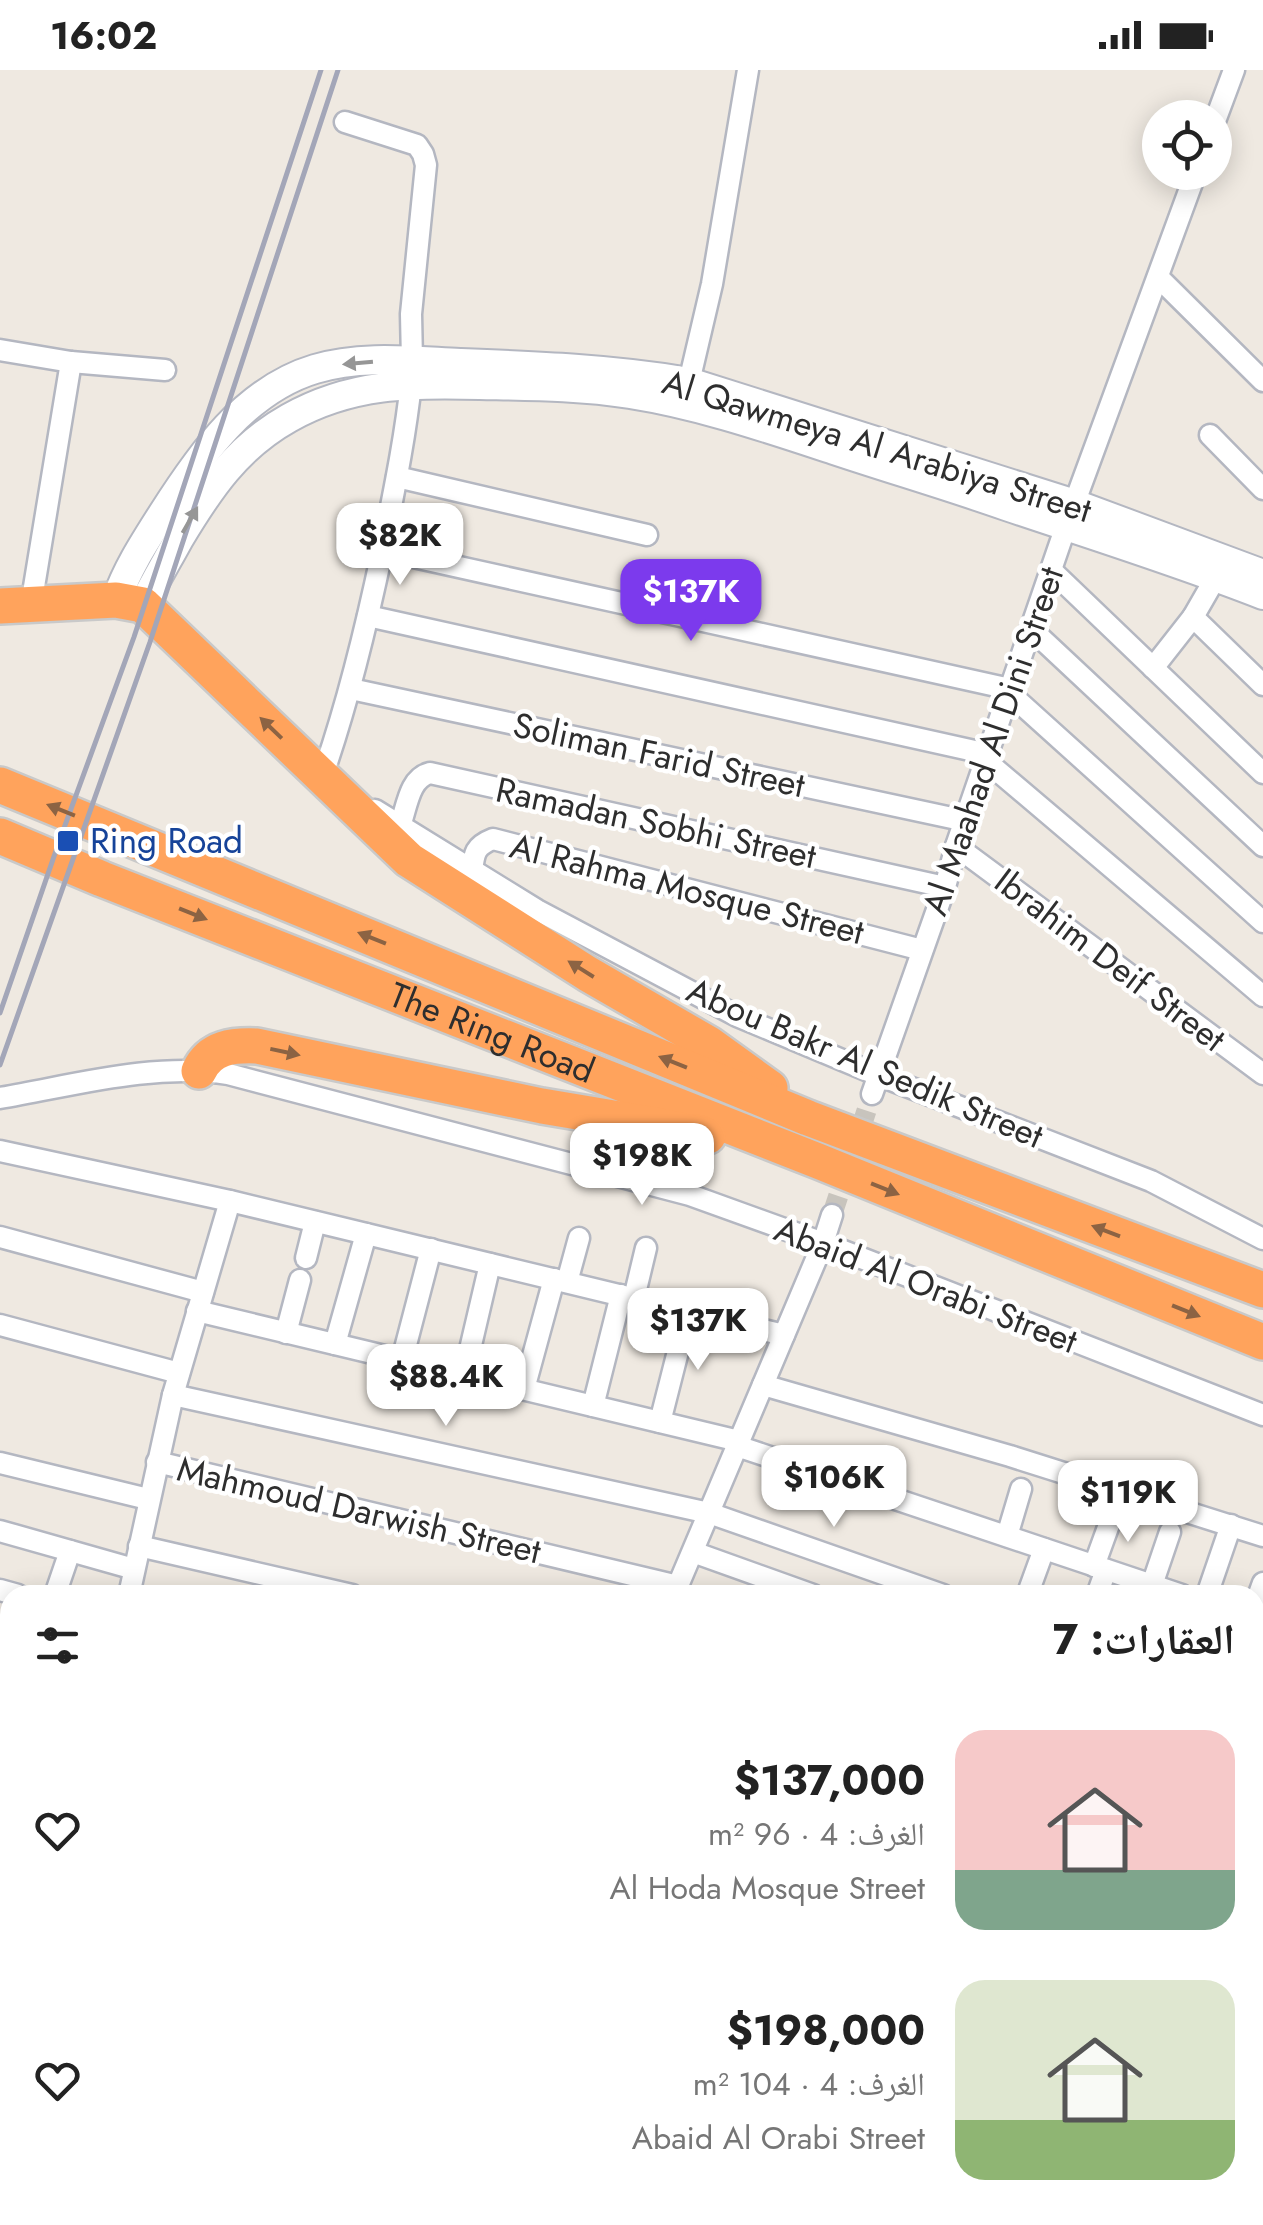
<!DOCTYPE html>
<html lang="ar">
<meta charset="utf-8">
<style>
:root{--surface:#fff;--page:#f6f6f6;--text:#222;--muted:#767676;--accent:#7c3aed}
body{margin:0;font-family:Jost,"Noto Naskh Arabic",sans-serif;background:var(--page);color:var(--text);direction:rtl;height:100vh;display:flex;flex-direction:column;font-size:38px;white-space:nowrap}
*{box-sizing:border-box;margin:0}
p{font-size:32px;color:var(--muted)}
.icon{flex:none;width:55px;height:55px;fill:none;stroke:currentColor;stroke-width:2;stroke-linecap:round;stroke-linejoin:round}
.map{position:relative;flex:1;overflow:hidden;direction:ltr}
.panel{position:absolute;left:0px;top:1515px;width:1265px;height:640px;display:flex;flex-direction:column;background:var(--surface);border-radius:30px 30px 0 0;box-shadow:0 5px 25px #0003;direction:rtl}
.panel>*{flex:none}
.buttons{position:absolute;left:1142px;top:30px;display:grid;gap:20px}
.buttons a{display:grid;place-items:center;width:90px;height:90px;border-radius:50%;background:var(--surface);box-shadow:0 5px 25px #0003;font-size:50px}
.price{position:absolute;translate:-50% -85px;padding:0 22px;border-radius:20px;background:#fff;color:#222;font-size:32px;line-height:65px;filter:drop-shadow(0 2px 5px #0008)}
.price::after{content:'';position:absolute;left:50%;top:60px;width:30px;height:22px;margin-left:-15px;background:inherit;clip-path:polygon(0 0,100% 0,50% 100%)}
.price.active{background:var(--accent);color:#fff}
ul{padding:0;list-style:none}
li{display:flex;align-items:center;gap:30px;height:250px;padding:0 30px}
li span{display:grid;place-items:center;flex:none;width:280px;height:200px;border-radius:30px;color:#555}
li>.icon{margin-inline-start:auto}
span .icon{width:120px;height:120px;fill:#fffc;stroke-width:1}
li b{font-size:42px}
h2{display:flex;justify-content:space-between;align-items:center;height:120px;padding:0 30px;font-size:42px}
.status{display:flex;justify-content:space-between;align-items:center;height:70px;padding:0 50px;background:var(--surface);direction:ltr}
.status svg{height:28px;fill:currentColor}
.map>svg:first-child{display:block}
</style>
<div class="status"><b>16:02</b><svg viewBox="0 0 49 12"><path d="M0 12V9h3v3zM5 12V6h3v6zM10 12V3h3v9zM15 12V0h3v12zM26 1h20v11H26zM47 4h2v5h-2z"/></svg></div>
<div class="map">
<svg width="1263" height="2155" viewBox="0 0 1263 2155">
<rect width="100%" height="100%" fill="#efe9e1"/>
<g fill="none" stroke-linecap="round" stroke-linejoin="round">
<polyline stroke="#c8c4bd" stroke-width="20" stroke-dasharray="20 10" stroke-linecap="butt" points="832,1145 872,1024"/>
<defs>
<g id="street">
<polyline points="1215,51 1234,0"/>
<polyline points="345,52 417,75 423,84 426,95 411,244 412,291"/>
<polyline points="1158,207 1263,311"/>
<polyline points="0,280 71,292 165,300"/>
<polyline points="689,312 712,214 748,0"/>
<polyline points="1210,365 1263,419"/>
<polyline points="397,407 647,465"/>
<polyline points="382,480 1010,619"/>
<polyline points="1051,500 1263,703"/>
<polyline points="1216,507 1193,547 1263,615"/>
<polyline points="31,535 71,292"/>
<polyline points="368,546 988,684"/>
<polyline points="1031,559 1263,776"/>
<polyline points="1153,598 1193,547"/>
<polyline points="351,619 966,751"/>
<polyline points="1009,623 1263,852"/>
<polyline points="986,691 1263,926"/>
<path d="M325,709L322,707C348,633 366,558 382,482C393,426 405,370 411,313"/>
<polyline points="375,740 537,840 737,946 878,1005 1151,1111 1263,1169"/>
<path d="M400,756C407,737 409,708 430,703L945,817"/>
<polyline points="956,776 1263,1004"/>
<path d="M472,801C474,783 475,776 493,769L922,880"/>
<polyline points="872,1024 945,817 956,776 1066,456 1196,102"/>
<path d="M0,1028C76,1015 151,993 228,1004L690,1125L823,1173L1263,1345"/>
<polyline points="0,1081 230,1131 784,1265"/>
<polyline points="0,1167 203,1222"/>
<polyline points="306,1188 315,1152"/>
<polyline points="567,1212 579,1168"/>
<polyline points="634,1228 646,1178"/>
<polyline points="197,1241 739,1371"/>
<polyline points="0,1255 179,1303"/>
<polyline points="286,1263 300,1210"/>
<polyline points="335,1274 366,1164"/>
<polyline points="402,1290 431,1179"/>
<polyline points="464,1305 490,1194"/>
<polyline points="763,1315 1010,1386 1263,1466"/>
<polyline points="524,1319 554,1209"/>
<polyline points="173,1325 709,1443 943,1525"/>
<polyline points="593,1336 621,1225"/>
<polyline points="660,1352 688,1242"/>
<polyline points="737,1376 1182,1525"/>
<polyline points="157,1392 678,1516"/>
<polyline points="0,1393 148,1429"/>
<polyline points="0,1461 134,1499"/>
<polyline points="1007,1466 1021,1419"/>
<polyline points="139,1476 352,1525"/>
<polyline points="693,1482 813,1525"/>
<polyline points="1094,1496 1115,1438"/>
<polyline points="1152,1515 1170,1462"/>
<polyline points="0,1520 18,1525"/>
<polyline points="1028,1523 1044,1479"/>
<polyline points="55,1525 70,1481"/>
<polyline points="129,1525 173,1325 230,1131"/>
<polyline points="674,1525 823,1173 832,1145"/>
<polyline points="1097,1525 1106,1500"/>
<polyline points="1207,1525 1231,1455"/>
<polyline points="1255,1535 1263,1513"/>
<polyline points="1255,1549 1263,1552"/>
<polyline points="0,1584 10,1586"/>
<polyline points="1255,1634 1263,1637"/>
<polyline points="0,1679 10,1682"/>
<polyline points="1255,1683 1263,1685"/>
<polyline points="1255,1781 1263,1765"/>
<polyline points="1255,1846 1263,1848"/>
<polyline points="0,1871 10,1874"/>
<polyline points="1255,1905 1263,1907"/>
<polyline points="0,1936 10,1939"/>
<polyline points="1255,1971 1263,1973"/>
<polyline points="0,1994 10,1996"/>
<polyline points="1255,2011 1263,2013"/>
<polyline points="0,2065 10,2020"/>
<polyline points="1255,2074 1263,2076"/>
<polyline points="1255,2140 1263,2143"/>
<polyline points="879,2145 908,2155"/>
<polyline points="1049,2145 1077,2155"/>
<polyline points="532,2149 548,2155"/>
<polyline points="39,2155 41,2145"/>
<polyline points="419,2155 423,2145"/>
<polyline points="576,2155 580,2145"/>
<polyline points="1114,2155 1118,2145"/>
</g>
<g id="secondary">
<path d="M116,530C128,497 144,473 163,443C200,385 245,320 315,299C360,285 413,291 460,293C536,296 613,299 689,312L1075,434L1263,504"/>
<path d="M143,535C154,513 167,491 179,469C209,419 237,377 289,348C351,313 411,313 480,315C530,316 580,316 630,324C700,335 767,358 834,380C891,399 949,416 1006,436C1092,465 1179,492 1263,525"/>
<polyline points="0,2102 10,2097"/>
<polyline points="155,2145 187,2155"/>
</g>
<g id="highway">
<polyline points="0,536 116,530 143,535 409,790 588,904 709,974 770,1018"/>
<polyline points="0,715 808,1048 1263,1220"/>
<path id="s1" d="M0,766L102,809L818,1091L1263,1272"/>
<path d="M199,1001C210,977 233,975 257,976L542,1036L655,1055L708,1066"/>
</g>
</defs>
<use href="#street" stroke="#b4b7c1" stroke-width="25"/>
<use href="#secondary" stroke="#b4b7c1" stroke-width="32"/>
<use href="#highway" stroke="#c9c9c9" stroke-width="40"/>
<use href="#street" stroke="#fff" stroke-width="20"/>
<use href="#secondary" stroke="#fff" stroke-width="28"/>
<use href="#highway" stroke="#ffa35c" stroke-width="35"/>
<g stroke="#a3a6b8" stroke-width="5">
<polyline points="0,943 60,769 134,567 321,0"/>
<polyline points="0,995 150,572 338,0"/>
</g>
</g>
<defs><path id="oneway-solid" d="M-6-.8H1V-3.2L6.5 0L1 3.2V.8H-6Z" transform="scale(2.5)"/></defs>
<g fill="#969696">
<use href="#oneway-solid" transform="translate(358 293) rotate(175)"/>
<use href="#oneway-solid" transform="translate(190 450) rotate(-60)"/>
</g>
<g fill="#8c6343">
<use href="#oneway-solid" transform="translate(271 658) rotate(-136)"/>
<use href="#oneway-solid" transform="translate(61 740) rotate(-158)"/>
<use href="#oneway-solid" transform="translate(193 844) rotate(22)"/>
<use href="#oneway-solid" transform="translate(372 868) rotate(-158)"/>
<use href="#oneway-solid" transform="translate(581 899) rotate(-148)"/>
<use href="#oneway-solid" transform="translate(285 982) rotate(12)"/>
<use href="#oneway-solid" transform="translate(673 992) rotate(-158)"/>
<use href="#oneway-solid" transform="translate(885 1119) rotate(22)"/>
<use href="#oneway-solid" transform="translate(1106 1161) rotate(-159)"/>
<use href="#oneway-solid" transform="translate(1186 1241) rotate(22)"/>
</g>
<rect fill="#1a4fb4" stroke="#fff" stroke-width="4" x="56" y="759" width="24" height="24" rx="5"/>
<g text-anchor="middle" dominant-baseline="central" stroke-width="9" stroke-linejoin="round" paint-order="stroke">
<g font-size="35" fill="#2e2e2e" stroke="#fff">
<text transform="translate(877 376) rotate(17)">Al Qawmeya Al Arabiya Street</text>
<text transform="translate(993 671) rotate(-71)">Al Maahad Al Dini Street</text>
<text transform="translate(659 685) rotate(12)">Soliman Farid Street</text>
<text transform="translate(656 753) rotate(12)">Ramadan Sobhi Street</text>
<text transform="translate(687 819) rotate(14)">Al Rahma Mosque Street</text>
<text transform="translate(1110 890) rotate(37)">Ibrahim Deif Street</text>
<text stroke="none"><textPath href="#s1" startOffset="530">The Ring Road</textPath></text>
<text transform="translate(865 993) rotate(23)">Abou Bakr Al Sedik Street</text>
<text transform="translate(926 1215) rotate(21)">Abaid Al Orabi Street</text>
<text transform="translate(359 1440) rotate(13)">Mahmoud Darwish Street</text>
</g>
<g font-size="35" fill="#164399" stroke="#fff" text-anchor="start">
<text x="90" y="771">Ring Road</text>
</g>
</g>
</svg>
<div class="buttons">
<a><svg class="icon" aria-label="locate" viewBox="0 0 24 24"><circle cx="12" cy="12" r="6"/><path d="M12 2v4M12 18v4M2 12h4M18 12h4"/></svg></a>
</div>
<b class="price" style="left:400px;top:518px">$82K</b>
<b class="price active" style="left:691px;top:574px">$137K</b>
<b class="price" style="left:642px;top:1138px">$198K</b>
<b class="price" style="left:698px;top:1303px">$137K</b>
<b class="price" style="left:446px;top:1359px">$88.4K</b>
<b class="price" style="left:834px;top:1460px">$106K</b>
<b class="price" style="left:1128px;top:1475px">$119K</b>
<section class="panel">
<h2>العقارات: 7<svg class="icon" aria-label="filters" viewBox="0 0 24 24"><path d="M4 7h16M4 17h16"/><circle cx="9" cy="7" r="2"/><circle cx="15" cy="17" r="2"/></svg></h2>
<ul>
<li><span style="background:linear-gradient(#f6c9c9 70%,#7fa58c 0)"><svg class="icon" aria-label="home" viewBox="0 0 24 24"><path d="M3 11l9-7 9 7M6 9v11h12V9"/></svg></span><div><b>$137,000</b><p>الغرف: 4 · 96 m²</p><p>Al Hoda Mosque Street</p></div><svg class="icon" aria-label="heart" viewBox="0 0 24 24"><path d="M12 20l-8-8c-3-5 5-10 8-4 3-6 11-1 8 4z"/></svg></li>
<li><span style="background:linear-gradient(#dfe7d0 70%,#8fb573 0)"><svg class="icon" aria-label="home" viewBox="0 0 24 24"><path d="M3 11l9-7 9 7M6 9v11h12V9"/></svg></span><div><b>$198,000</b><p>الغرف: 4 · 104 m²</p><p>Abaid Al Orabi Street</p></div><svg class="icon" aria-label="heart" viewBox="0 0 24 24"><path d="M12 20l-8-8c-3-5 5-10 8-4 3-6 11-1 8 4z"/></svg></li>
</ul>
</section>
</div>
